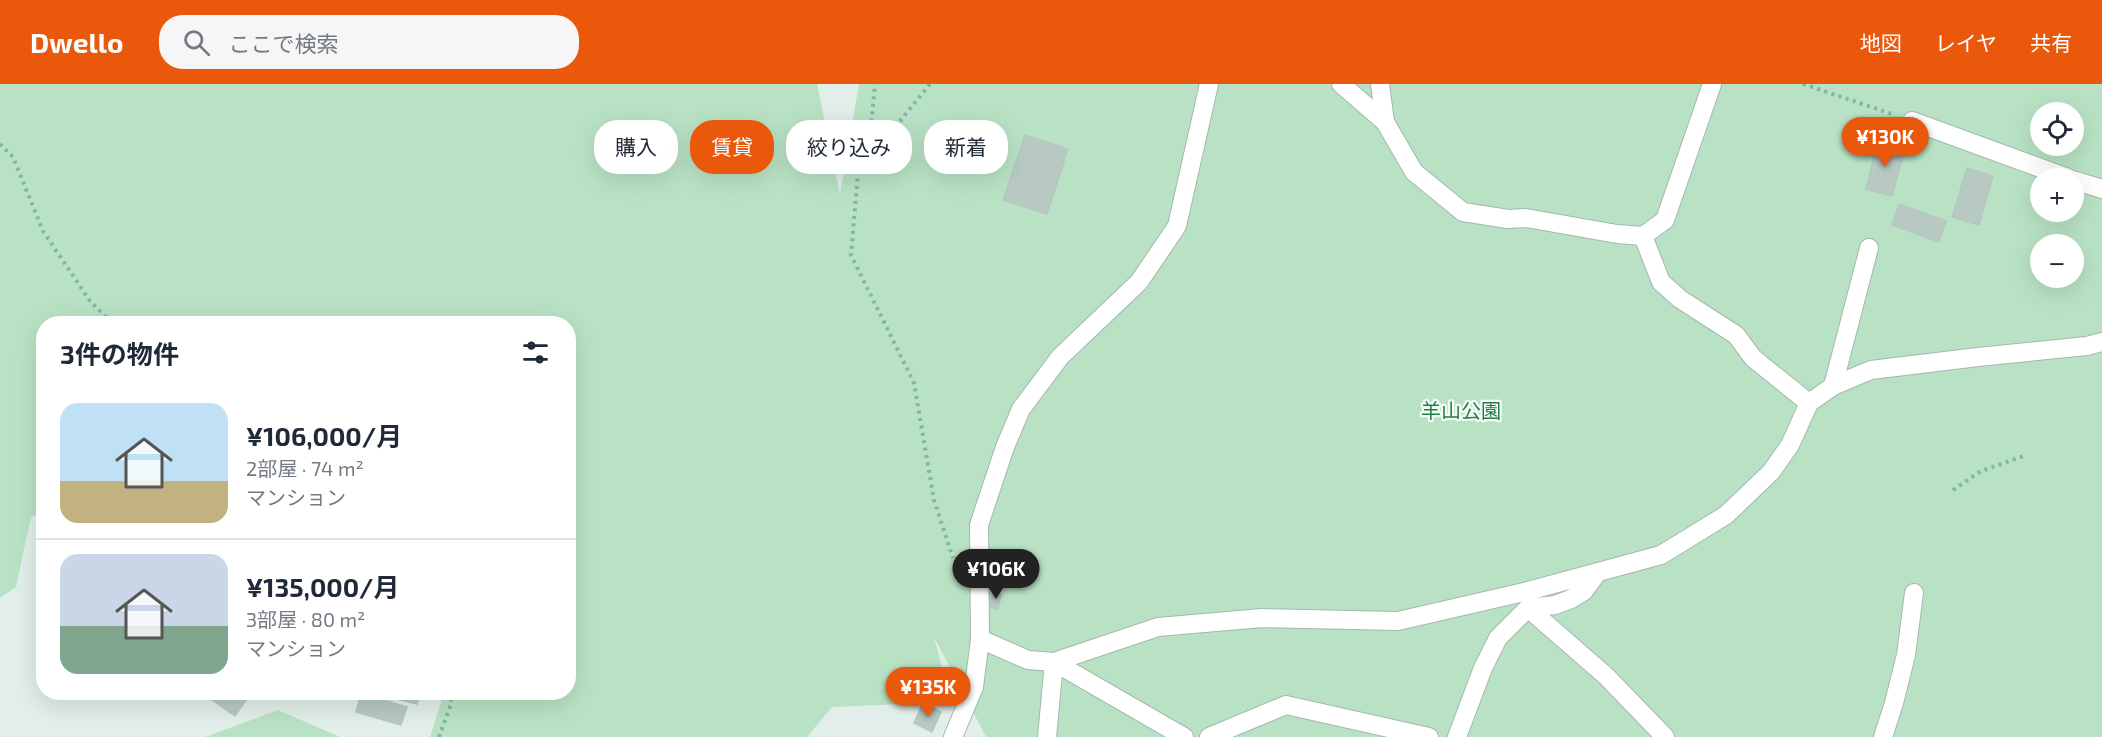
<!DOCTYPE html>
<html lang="ja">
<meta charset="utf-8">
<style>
:root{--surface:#fff;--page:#f6f6f7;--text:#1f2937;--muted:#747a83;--line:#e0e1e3;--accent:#ea580c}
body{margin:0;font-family:"Exo 2","Noto Sans JP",sans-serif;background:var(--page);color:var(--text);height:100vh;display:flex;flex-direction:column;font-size:22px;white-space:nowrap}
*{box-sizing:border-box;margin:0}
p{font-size:20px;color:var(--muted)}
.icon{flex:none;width:33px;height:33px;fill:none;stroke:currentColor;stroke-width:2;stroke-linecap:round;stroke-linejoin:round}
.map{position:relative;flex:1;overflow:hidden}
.details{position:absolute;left:36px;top:232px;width:540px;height:384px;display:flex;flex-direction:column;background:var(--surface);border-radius:24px;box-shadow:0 6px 24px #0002}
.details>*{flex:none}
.hud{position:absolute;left:594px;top:36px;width:570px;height:54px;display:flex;gap:12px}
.controls{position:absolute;left:2030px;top:18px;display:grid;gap:12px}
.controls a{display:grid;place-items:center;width:54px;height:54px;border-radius:50%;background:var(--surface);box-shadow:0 6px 24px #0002;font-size:30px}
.price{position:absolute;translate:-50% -51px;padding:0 14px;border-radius:21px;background:var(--accent);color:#fff;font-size:20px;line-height:39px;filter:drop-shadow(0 2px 3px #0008)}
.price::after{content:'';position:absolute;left:50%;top:36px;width:18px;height:14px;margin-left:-9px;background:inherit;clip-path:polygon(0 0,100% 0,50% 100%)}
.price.on{background:#222;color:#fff}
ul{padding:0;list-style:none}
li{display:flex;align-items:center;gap:18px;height:150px;padding:0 24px}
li+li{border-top:2px solid var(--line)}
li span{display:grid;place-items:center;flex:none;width:168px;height:120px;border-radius:18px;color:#555}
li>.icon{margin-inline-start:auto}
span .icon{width:72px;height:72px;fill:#fffc;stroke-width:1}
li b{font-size:26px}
h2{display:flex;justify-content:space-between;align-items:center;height:72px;padding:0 24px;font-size:26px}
.chip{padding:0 21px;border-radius:24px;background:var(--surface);box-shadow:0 6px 24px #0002;font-size:21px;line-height:54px}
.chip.on{background:var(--accent);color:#fff}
header{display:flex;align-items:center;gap:36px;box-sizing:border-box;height:84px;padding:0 30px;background:var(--accent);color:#fff}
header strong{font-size:28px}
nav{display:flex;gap:33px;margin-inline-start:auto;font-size:21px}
.search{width:420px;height:54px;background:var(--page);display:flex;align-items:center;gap:15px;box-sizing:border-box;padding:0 21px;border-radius:24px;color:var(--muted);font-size:22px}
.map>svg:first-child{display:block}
</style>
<header>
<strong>Dwello</strong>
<div class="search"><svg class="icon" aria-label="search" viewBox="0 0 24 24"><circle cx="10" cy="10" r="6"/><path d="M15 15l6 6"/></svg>ここで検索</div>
<nav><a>地図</a><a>レイヤ</a><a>共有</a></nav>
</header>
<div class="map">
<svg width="2102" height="653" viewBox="0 0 2102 653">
<rect width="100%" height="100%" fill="#e2eee9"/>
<g fill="#b9e2c4" fill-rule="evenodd">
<path d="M0,0H817L840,110L859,0H2102V653H986L934,553L951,618L832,623L807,653H430L444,609H568V240H44L43,430L31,433L16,503L0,514ZM2040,28H2073V62H2040ZM2040,94H2073V128H2040ZM2040,160H2073V194H2040Z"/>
<polygon points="278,626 340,653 205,653"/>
</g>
<g fill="#b7c9c2" stroke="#b4c9c0" stroke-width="1.5">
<polygon points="1025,51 1068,65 1047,130 1003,116"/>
<polygon points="1878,57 1905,64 1892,112 1866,105"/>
<polygon points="1967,84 1993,92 1979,141 1952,133"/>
<polygon points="1899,120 1946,137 1939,158 1892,141"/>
<polygon points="993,508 1001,510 998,525 990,523"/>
<polygon points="202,609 251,609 235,632"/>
<polygon points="361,609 407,623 401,641 356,628"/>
<polygon points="373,609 420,609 417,620"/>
<polygon points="923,619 941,628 932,648 914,639"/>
</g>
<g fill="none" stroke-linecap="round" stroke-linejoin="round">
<defs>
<g id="lane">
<polyline points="1341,0 1385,38"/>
<polyline points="1380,0 1385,38 1414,88 1463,128 1508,135 1526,134 1617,150 1643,152 1665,136 1712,0"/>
<polyline points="1912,37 2068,94"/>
<polyline points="2073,96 2102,105"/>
<polyline points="1643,152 1661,198 1680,215 1736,251 1753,274 1809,319"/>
<polyline points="1833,302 1869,164"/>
<polyline points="1528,524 1606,592 1665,653"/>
<polyline points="980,555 1028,576 1054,578 1158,543 1262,534 1398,537 1524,508 1661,471 1726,431 1771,388 1790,361 1809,319 1833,302 1871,286 1978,273 2087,262 2102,258"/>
<polyline points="1047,653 1054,578 1184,653"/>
<polyline points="1209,653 1286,621 1429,653"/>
<polyline points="1457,653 1483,584 1498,554 1528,524 1555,521 1571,515 1584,507 1598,488"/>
<polyline points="1883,653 1894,619 1906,571 1914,509"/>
</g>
<polyline id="street" points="953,653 974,603 980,555 979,441 1005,363 1021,325 1060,273 1139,198 1177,142 1209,0"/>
</defs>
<use href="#lane" stroke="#a4b7b0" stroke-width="20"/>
<use href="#street" stroke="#a4b7b0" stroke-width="20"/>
<g stroke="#7fb6a4" stroke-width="4" stroke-dasharray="3 4.5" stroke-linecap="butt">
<polyline points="930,0 858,89 851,171 914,299 934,416 953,474"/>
<polyline points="1803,0 1892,30"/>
<polyline points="0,60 13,73 43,147 90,217 113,240"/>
<polyline points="868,75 875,0"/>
<polyline points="1953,406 1981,387 2024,372"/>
<polyline points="439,653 451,620 451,609"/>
</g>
<use href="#lane" stroke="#fff" stroke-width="18"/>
<use href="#street" stroke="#fff" stroke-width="18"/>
</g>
<g text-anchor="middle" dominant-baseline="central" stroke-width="4.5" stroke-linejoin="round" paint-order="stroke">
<g font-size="20" fill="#247e47" stroke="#f3faf7">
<text x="1461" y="326">羊山公園</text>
</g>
</g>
</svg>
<div class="controls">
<a><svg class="icon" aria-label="locate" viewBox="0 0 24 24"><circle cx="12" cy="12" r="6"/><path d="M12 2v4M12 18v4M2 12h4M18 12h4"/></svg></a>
<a>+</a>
<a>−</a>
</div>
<b class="price" style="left:1885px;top:84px">¥130K</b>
<b class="price on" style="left:996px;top:516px">¥106K</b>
<b class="price" style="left:928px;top:634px">¥135K</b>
<div class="hud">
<a class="chip">購入</a>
<a class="chip on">賃貸</a>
<a class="chip">絞り込み</a>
<a class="chip">新着</a>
</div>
<section class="details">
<h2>3件の物件<svg class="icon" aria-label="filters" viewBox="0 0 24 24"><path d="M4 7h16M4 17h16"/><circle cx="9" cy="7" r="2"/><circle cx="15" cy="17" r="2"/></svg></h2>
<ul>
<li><span style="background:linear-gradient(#bfe0f5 65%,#c2b280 0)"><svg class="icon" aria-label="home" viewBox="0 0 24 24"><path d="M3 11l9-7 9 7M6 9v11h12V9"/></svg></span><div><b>¥106,000/月</b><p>2部屋 · 74 m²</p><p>マンション</p></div></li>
<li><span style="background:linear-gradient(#c9d6e8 60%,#7fa58c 0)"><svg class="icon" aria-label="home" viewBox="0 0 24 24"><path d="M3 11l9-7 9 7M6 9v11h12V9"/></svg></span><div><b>¥135,000/月</b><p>3部屋 · 80 m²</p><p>マンション</p></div></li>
</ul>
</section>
</div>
